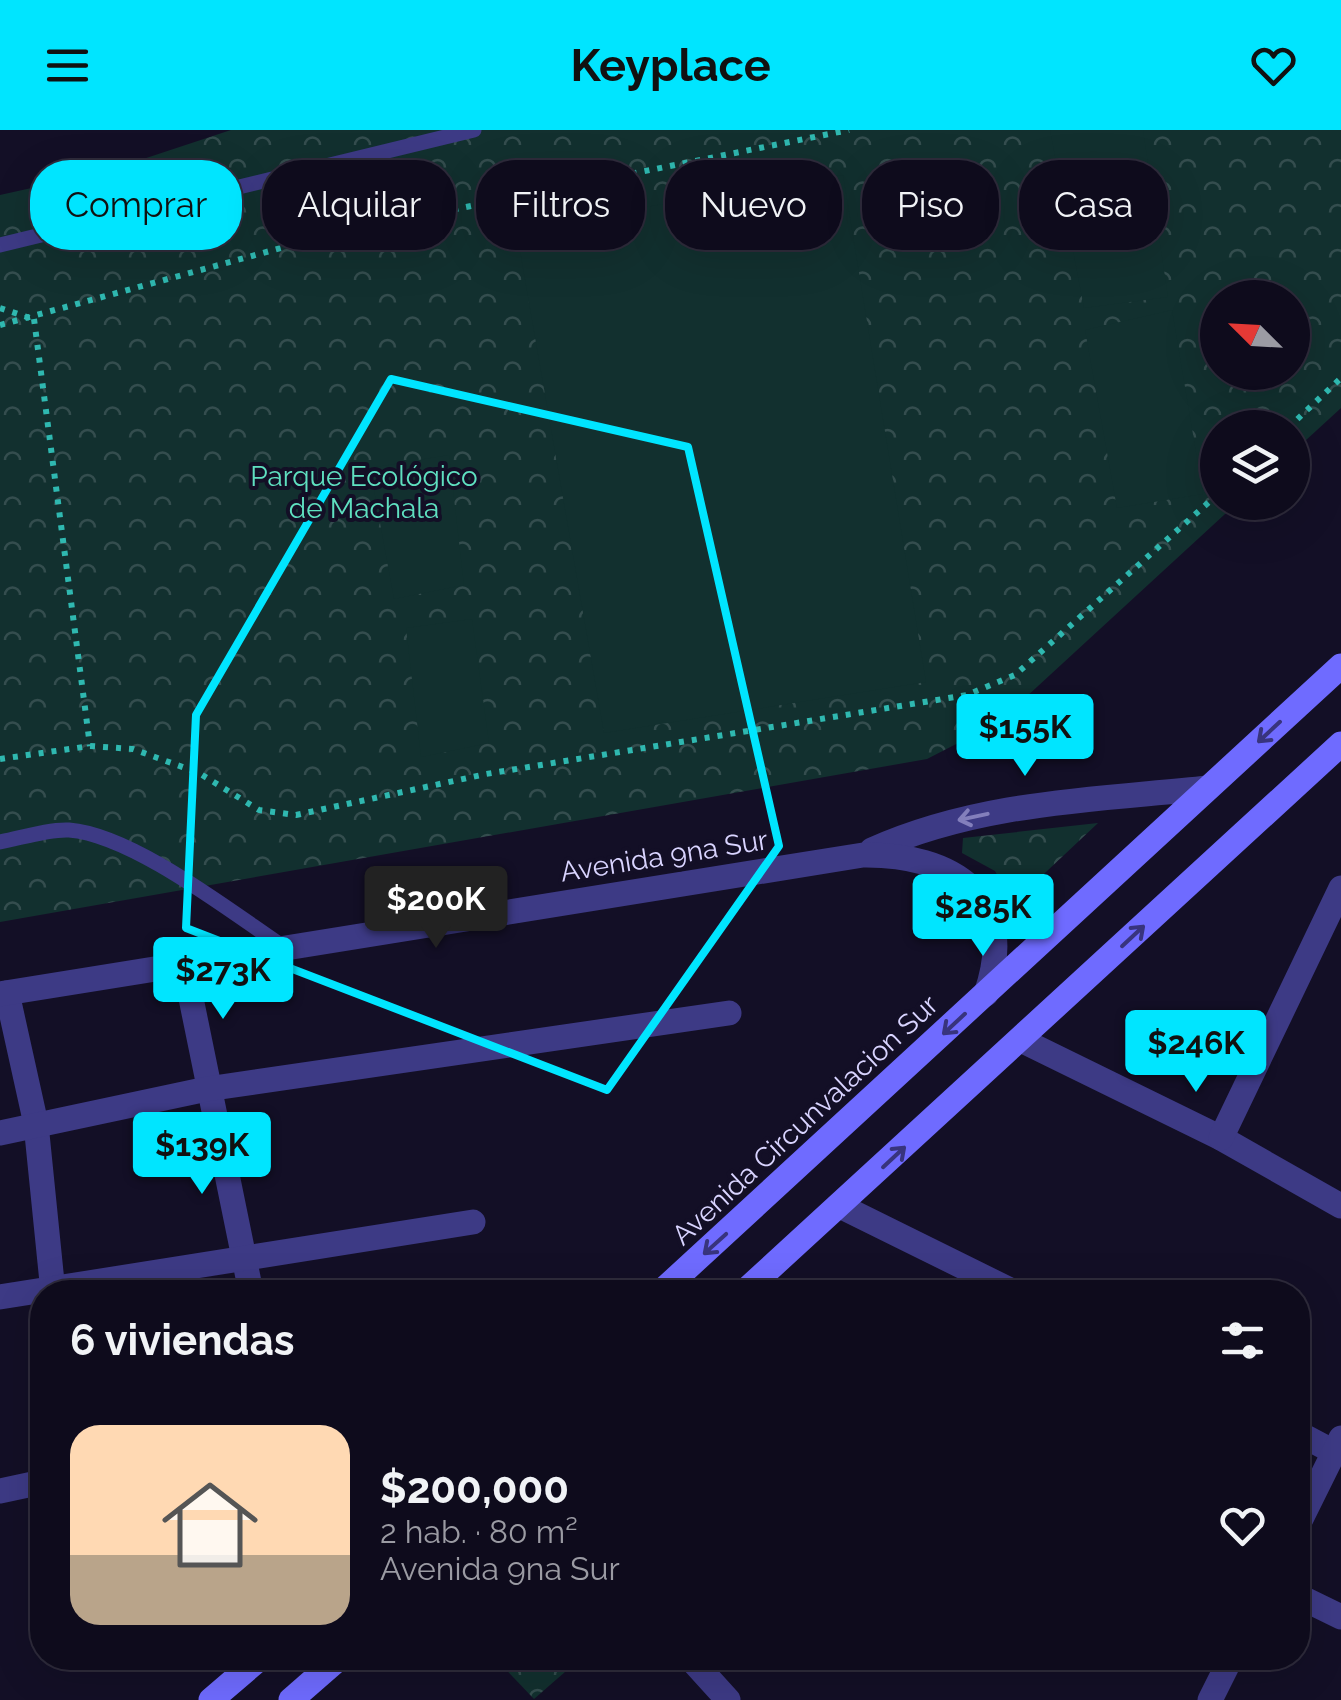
<!DOCTYPE html>
<html lang="es">
<meta charset="utf-8">
<style>
:root{--surface:#0e0b1c;--page:#1c1929;--text:#f1f3f6;--muted:#9b9ba3;--line:#2e2b3b;--accent:#00e5ff}
body{margin:0;font-family:Raleway,sans-serif;background:var(--page);color:var(--text);height:100vh;display:flex;flex-direction:column;font-size:38px;white-space:nowrap}
*{box-sizing:border-box;margin:0}
p{font-size:32px;color:var(--muted)}
.icon{flex:none;width:55px;height:55px;fill:none;stroke:currentColor;stroke-width:2;stroke-linecap:round;stroke-linejoin:round}
.map{position:relative;flex:1;overflow:hidden}
.panel{position:absolute;left:30px;top:1150px;width:1280px;height:390px;display:flex;flex-direction:column;background:var(--surface);border-radius:40px;box-shadow:0 10px 40px #0002,0 0 0 2px var(--line)}
.panel>*{flex:none}
.banner{position:absolute;left:30px;top:30px;width:1282px;height:90px;display:flex;gap:20px}
.needle{width:65px;rotate:294deg}
.buttons{position:absolute;left:1200px;top:150px;display:grid;gap:20px}
.buttons a{display:grid;place-items:center;width:110px;height:110px;border-radius:50%;background:var(--surface);box-shadow:0 10px 40px #0002,0 0 0 2px var(--line);font-size:50px}
.price{position:absolute;translate:-50% -85px;padding:0 22px;border-radius:10px;background:var(--accent);color:#111;font-size:32px;line-height:65px;filter:drop-shadow(0 2px 5px #0008)}
.price::after{content:'';position:absolute;left:50%;top:60px;width:30px;height:22px;margin-left:-15px;background:inherit;clip-path:polygon(0 0,100% 0,50% 100%)}
.price.on{background:#222;color:#fff}
ul{padding:0;list-style:none}
li{display:flex;align-items:center;gap:30px;height:250px;padding:0 40px}
li span{display:grid;place-items:center;flex:none;width:280px;height:200px;border-radius:30px;color:#555}
li>.icon{margin-inline-start:auto}
span .icon{width:120px;height:120px;fill:#fffc;stroke-width:1}
li b{font-size:42px}
h2{display:flex;justify-content:space-between;align-items:center;height:120px;padding:0 40px;font-size:42px}
.chip{padding:0 35px;border-radius:40px;background:var(--surface);box-shadow:0 10px 40px #0002,0 0 0 2px var(--line);font-size:35px;line-height:90px}
.chip.on{background:var(--accent);color:#111}
header{display:flex;justify-content:space-between;align-items:center;height:130px;padding:0 40px;background:var(--accent);color:#111;font-size:45px;font-weight:700}
.map>svg:first-child{display:block}
</style>
<header><svg class="icon" aria-label="menu" viewBox="0 0 24 24"><path d="M4 6h16M4 12h16M4 18h16"/></svg>Keyplace<svg class="icon" aria-label="heart" viewBox="0 0 24 24"><path d="M12 20l-8-8c-3-5 5-10 8-4 3-6 11-1 8 4z"/></svg></header>
<div class="map">
<svg width="1341" height="1570" viewBox="0 0 1341 1570">
<defs>
<pattern id="park-crowns" width="20" height="18" patternUnits="userSpaceOnUse" patternTransform="scale(2.5)"><rect width="20" height="18" fill="#12302f"/><path d="M2 6a3 3 0 1 1 6 0M12 15a3 3 0 1 1 6 0" fill="none" stroke="#344d4e"/></pattern>
</defs>
<rect width="100%" height="100%" fill="#130f26"/>
<g fill="url(#park-crowns)" fill-rule="evenodd">
<path d="M231,0H1341V278L1293,322L1292,298H1218V372L1237,373L999,592L927,629L0,792V65L104,42ZM1218,168H1292V242H1218Z"/>
<polygon points="1098,693 1013,773 995,741 962,723 963,708"/>
<polygon points="495,1528 581,1528 534,1569"/>
</g>
<g fill="#12302f">
<polygon points="1050,0 1143,0 1168,167 1084,178"/>
<polygon points="843,45 926,552 604,603 516,98"/>
<polygon points="1172,180 1203,364 1117,378 1085,200"/>
<polygon points="449,325 464,455 394,469 370,338"/>
<polygon points="472,489 489,613 421,627 406,498"/>
</g>
<g fill="none" stroke-linecap="round" stroke-linejoin="round">
<g stroke="#2fb8b0" stroke-width="6" stroke-dasharray="5 8" stroke-linecap="butt">
<polyline points="0,178 33,189"/>
<polyline points="34,189 90,616"/>
<polyline points="0,195 332,104 849,0"/>
<polyline points="1288,298 1341,248"/>
<polyline points="0,629 90,616 133,619 199,643 259,680 296,685 486,644 967,565 1015,545 1218,364"/>
</g>
<g stroke="#3d3a85" stroke-width="15">
<polyline points="0,115 474,0"/>
<path d="M0,712C21,708 48,699 69,700C133,705 231,782 285,818"/>
</g>
<g stroke="#3d3a85" stroke-width="25">
<polyline points="184,834 251,1162"/>
<polyline points="7,863 36,994 53,1162"/>
<polyline points="1021,910 1221,1008 1341,1076"/>
<polyline points="0,1003 207,959 729,883"/>
<polyline points="1221,1008 1341,758"/>
<polyline points="840,1076 1014,1162"/>
<polyline points="0,1167 473,1092"/>
<polyline points="1298,1303 1334,1322"/>
<polyline points="0,1361 42,1352"/>
<polyline points="1298,1395 1341,1308"/>
<polyline points="1298,1466 1341,1487"/>
<polyline points="1210,1570 1231,1528"/>
</g>
<g stroke="#3d3a85" stroke-width="25">
<path d="M872,720C979,672 1093,670 1208,658"/>
<path d="M0,864L863,725C952,724 1020,766 986,864"/>
<polyline points="690,1528 728,1570"/>
</g>
<g stroke="#6f6bff" stroke-width="25">
<polyline points="661,1162 1341,536"/>
<polyline points="744,1162 1341,614"/>
<polyline points="211,1570 260,1528"/>
<polyline points="291,1570 339,1528"/>
</g>
</g>
<defs><path id="oneway-shaft" d="M-6 0H5M1.5-3L5.5 0L1.5 3" fill="none" stroke-width="1.6" stroke-linecap="round" stroke-linejoin="round" transform="scale(2.5)"/></defs>
<g stroke="#38347d">
<use href="#oneway-shaft" transform="translate(1269 602) rotate(137)"/>
<use href="#oneway-shaft" transform="translate(1133 806) rotate(-43)"/>
<use href="#oneway-shaft" transform="translate(954 894) rotate(137)"/>
<use href="#oneway-shaft" transform="translate(894 1027) rotate(-43)"/>
<use href="#oneway-shaft" transform="translate(715 1114) rotate(138)"/>
</g>
<use stroke="#837fbc" href="#oneway-shaft" transform="translate(973 687) rotate(168)"/>
<path fill="none" stroke="#00e5ff" stroke-width="8" stroke-linejoin="round" d="M391,249L688,317L779,716L607,960L186,798L196,585Z"/>
<g text-anchor="middle" dominant-baseline="central" stroke-width="8" stroke-linejoin="round" paint-order="stroke">
<g font-size="28" fill="#5fe0c0" stroke="#130f26">
<text x="364" y="346">Parque Ecológico<tspan x="364" dy="32">de Machala</tspan></text>
</g>
<g font-size="28" fill="#d9d4ff" stroke="#130f26">
<text transform="translate(664 726) rotate(-9)">Avenida 9na Sur</text>
<text transform="translate(805 990) rotate(-43)">Avenida Circunvalacion Sur</text>
</g>
</g>
</svg>
<div class="buttons">
<a><svg class="needle" viewBox="-14 -14 28 28"><path d="M0-13l5 13h-10z" fill="#e53935"/><path d="M0 13l5-13h-10z" fill="#9b9ba3"/></svg></a>
<a><svg class="icon" aria-label="layers" viewBox="0 0 24 24"><path d="M12 4l9 5-9 5-9-5zM3 14l9 5 9-5"/></svg></a>
</div>
<b class="price" style="left:1025px;top:649px">$155K</b>
<b class="price on" style="left:436px;top:821px">$200K</b>
<b class="price" style="left:983px;top:829px">$285K</b>
<b class="price" style="left:223px;top:892px">$273K</b>
<b class="price" style="left:1196px;top:965px">$246K</b>
<b class="price" style="left:202px;top:1067px">$139K</b>
<div class="banner">
<a class="chip on">Comprar</a>
<a class="chip">Alquilar</a>
<a class="chip">Filtros</a>
<a class="chip">Nuevo</a>
<a class="chip">Piso</a>
<a class="chip">Casa</a>
</div>
<section class="panel">
<h2>6 viviendas<svg class="icon" aria-label="filters" viewBox="0 0 24 24"><path d="M4 7h16M4 17h16"/><circle cx="9" cy="7" r="2"/><circle cx="15" cy="17" r="2"/></svg></h2>
<ul>
<li><span style="background:linear-gradient(#ffd9b3 65%,#b9a48a 0)"><svg class="icon" aria-label="home" viewBox="0 0 24 24"><path d="M3 11l9-7 9 7M6 9v11h12V9"/></svg></span><div><b>$200,000</b><p>2 hab. · 80 m²</p><p>Avenida 9na Sur</p></div><svg class="icon" aria-label="heart" viewBox="0 0 24 24"><path d="M12 20l-8-8c-3-5 5-10 8-4 3-6 11-1 8 4z"/></svg></li>
</ul>
</section>
</div>
